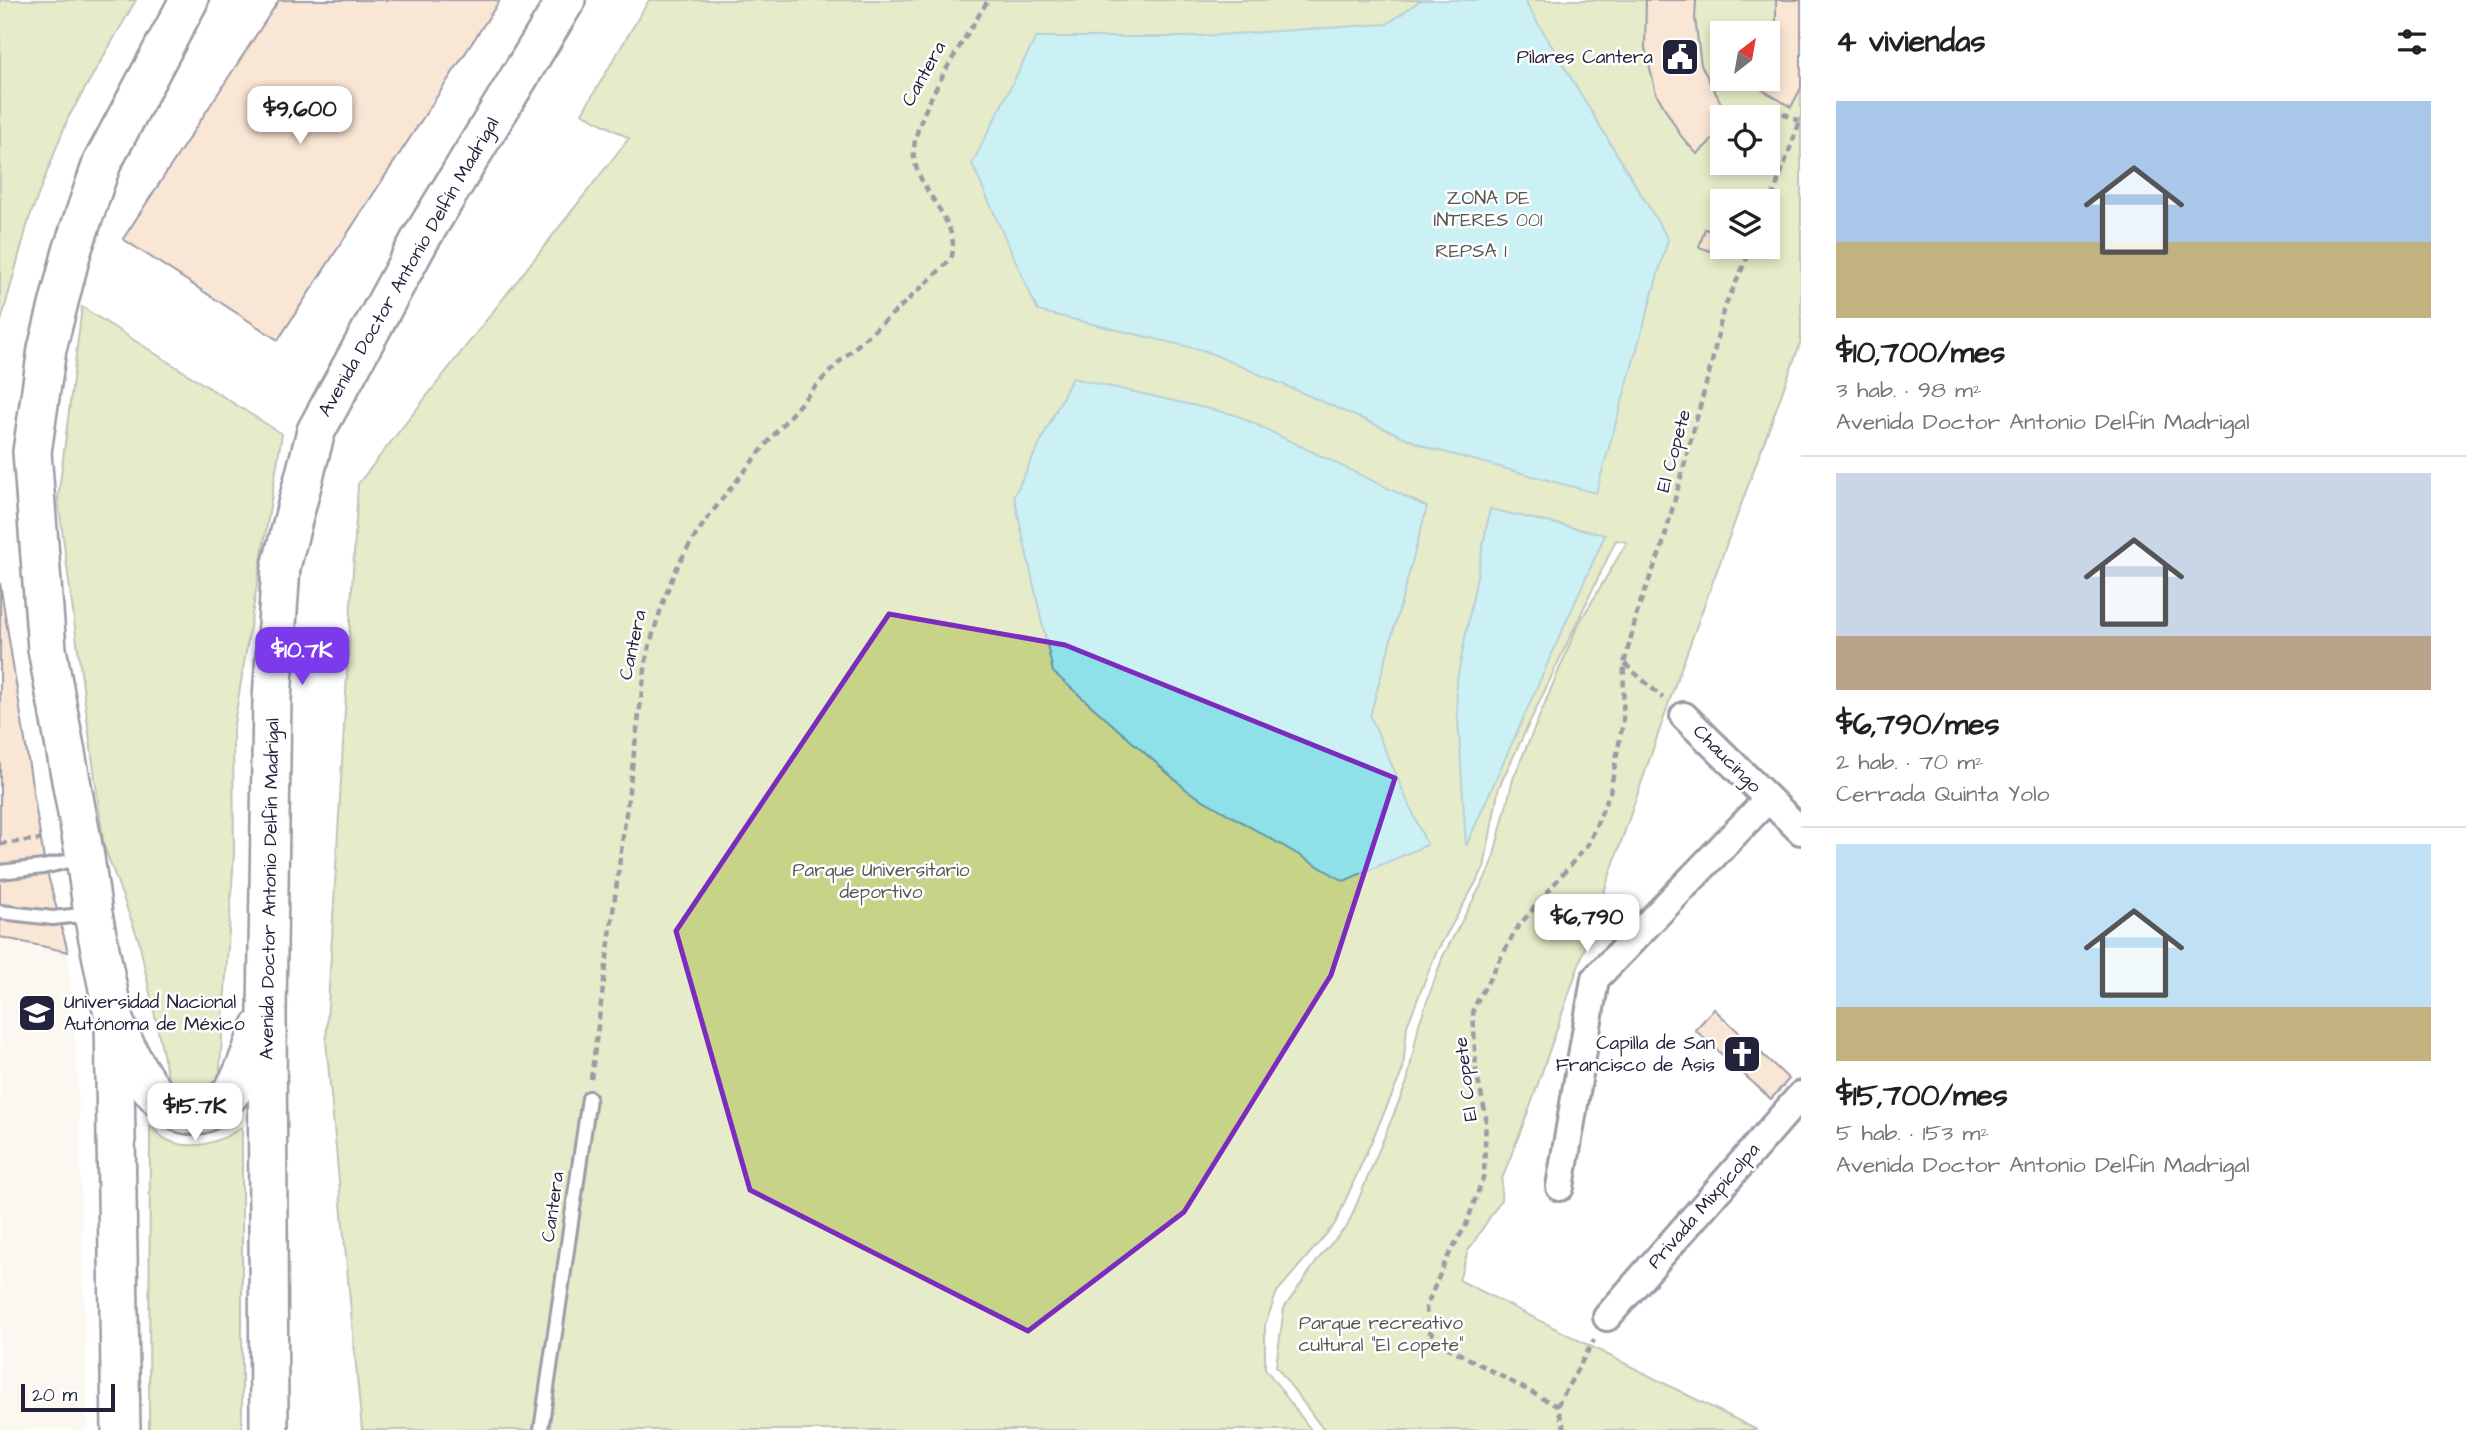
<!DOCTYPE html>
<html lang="es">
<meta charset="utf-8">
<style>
:root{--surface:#fff;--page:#f2f2f2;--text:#202124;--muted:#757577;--line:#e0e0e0;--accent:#7c3aed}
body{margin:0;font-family:"Architects Daughter",sans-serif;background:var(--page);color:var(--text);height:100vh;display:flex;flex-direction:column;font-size:26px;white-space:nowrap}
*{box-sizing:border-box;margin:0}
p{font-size:23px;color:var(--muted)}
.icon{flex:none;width:38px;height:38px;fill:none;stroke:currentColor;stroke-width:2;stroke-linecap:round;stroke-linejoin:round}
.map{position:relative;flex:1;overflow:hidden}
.details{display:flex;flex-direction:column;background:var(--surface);width:665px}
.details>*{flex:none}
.needle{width:46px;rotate:31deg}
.fabs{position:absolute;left:1710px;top:21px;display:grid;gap:14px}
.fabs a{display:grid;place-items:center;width:70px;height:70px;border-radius:0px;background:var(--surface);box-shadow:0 4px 10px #0003;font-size:35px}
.scale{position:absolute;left:21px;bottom:18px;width:94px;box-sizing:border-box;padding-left:7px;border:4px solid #22223b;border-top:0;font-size:19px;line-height:24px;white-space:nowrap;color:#22223b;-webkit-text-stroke:5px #fff;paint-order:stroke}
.price{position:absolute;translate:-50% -60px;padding:0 16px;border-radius:14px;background:#fff;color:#222;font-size:23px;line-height:46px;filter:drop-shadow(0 2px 4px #0008)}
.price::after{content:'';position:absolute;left:50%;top:42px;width:21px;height:16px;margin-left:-10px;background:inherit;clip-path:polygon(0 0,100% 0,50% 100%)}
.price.on{background:var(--accent);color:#fff}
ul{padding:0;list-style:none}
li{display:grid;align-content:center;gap:14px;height:371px;padding:0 35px}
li+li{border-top:2px solid var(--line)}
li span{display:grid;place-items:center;height:217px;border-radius:0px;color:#555}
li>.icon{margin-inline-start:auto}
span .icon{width:126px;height:126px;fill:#fffc;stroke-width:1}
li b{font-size:30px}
h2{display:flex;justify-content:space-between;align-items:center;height:84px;padding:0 35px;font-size:30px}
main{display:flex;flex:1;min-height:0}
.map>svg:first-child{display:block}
</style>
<main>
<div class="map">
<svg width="1801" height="1430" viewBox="0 0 1801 1430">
<rect width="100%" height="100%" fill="#fff"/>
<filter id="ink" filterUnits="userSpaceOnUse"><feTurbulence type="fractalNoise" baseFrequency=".0143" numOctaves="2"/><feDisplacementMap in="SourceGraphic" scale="14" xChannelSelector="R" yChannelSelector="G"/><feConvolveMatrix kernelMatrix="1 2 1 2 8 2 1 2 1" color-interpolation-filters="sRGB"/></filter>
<g filter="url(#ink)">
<polygon fill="#fbeee3" points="0,583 44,860 68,952 78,1074 88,1430 0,1430"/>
<g fill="#c7d488" stroke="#747b62" stroke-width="2" fill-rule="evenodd">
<polygon points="0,0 136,0 68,118 29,219 0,325"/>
<path d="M649,0H1801V341L1675,685L1530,1107L1502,1179L1501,1200L1468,1251L1459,1280L1757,1430H1326L1320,1425L1276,1366L1284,1308L1322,1254L1348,1225L1407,1082L1419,1024L1443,956L1491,867L1513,779L1577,627L1627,542L1616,540L1499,787L1484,868L1436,953L1407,1026L1403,1070L1335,1224L1277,1292L1265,1325V1368L1311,1430H362L326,1041L358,484L629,138L582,113ZM1722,33H1768V79H1722ZM1722,117H1768V163H1722ZM1722,201H1768V247H1722Z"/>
<path d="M82,307L282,434L233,730L234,854L219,1083C205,1098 192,1098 173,1092L167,1073L139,941L104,846L58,499Z"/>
<path d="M150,1126C155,1130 161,1137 167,1140C193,1152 221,1142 242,1127V1430H149Z"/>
</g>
<g fill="#8fe1e9" stroke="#6395a3" stroke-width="2">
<polygon points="1421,0 1524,0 1668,239 1596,493 1429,448 1206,351 1038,311 972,164 1036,37 1185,37 1387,24"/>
<polygon points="1072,378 1236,415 1427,507 1370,716 1427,845 1344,881 1188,791 1053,672 1014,496"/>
<polygon points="1490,509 1605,535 1466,846 1456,685"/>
</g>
<g fill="#f3c8a2" stroke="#22223b" stroke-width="2">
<polygon points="279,0 500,0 278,340 123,239"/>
<polygon points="1646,0 1696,0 1695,19 1701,65 1722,105 1732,117 1722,117 1722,131 1697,154 1681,136 1656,93 1645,48"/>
<polygon points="1776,0 1801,0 1801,88 1791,107 1756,86 1760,79 1768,79 1768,62 1776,29"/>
<polygon points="1705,229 1722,235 1722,247 1728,247 1724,256 1699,247"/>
<polygon points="0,583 44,860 68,952 0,937"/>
<polygon points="1714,1009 1789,1079 1771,1099 1695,1030"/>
</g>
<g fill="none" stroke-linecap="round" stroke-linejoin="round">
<defs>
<g id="lane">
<polyline points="0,872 43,867 82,858"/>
<polyline points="0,912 53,918 90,914"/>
<polyline points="541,1430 589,1098"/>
</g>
<g id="street">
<polyline points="1684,716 1801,831"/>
<polyline points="1560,1187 1595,979 1768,799"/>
<polyline points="1607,1317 1801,1095"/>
</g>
<g id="secondary">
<path d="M118,1029C134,1066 173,1148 223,1101C243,1083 250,1052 260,1028"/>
<polyline points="121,1430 114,1019 93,914 85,857 47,649 32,452 47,349 72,251 102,163 189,0"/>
<polyline points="269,1430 267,1011 272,699 281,567 316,431 420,240 566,0"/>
</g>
</defs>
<use href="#lane" stroke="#22223b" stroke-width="18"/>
<use href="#street" stroke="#22223b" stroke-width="32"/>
<use href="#secondary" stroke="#22223b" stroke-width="42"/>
<g stroke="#22223b" stroke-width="4.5" stroke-dasharray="7 5" stroke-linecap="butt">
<polyline points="1783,113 1799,121"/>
<polyline points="1768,209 1801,118"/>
<polyline points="1625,664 1663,698"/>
<polyline points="0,844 41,839"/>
<path d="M591,1079L647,654C655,627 663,600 674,574C691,537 718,504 743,473C777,431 810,389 849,353C883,322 918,292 951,259C963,224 919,193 914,158C909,119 968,35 988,0"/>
<polyline points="1557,1406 1594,1340"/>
<polyline points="1565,1430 1557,1406 1445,1346 1428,1330 1426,1307 1446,1260 1466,1225 1484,1175 1486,1116 1476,1071 1473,1009 1517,928 1589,843 1610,792 1623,722 1624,664 1639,606 1662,547 1712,362 1723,311 1752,247"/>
</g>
<use href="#lane" stroke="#fff" stroke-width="12"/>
<use href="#street" stroke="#fff" stroke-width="26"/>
<use href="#secondary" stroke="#fff" stroke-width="37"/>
</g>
</g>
<path d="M0 0H1801V1430H0ZM889,614L1065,645L1395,778L1331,975L1184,1212L1028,1331L750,1190L676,931Z" fill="#fff" fill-opacity=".55" fill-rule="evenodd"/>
<path fill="none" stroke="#7b2cbf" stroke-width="5" stroke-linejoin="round" d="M889,614L1065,645L1395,778L1331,975L1184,1212L1028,1331L750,1190L676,931Z"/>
<defs>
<symbol id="civic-square" viewBox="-11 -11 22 22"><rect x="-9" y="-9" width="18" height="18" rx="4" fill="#22223b" stroke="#fff"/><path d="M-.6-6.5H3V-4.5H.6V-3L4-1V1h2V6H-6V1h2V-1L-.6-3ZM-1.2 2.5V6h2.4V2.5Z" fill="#fff"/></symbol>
<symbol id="university-square" viewBox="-11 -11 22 22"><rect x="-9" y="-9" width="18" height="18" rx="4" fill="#22223b" stroke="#fff"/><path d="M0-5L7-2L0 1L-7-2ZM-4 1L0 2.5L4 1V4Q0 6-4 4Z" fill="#fff"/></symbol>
<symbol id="church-square" viewBox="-11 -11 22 22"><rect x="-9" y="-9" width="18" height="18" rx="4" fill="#22223b" stroke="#fff"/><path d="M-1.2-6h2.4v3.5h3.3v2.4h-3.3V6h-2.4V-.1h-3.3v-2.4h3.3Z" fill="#fff"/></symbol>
</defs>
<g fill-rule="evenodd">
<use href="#civic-square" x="1658" y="35" width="44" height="44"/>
<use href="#university-square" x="15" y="991" width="44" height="44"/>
<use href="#church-square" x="1720" y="1032" width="44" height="44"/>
</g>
<g text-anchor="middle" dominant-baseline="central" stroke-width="5" stroke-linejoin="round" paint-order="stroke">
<g font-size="19" fill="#22223b" stroke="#fff" text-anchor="end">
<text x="1653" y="57">Pilares Cantera</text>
<text x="64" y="1002" text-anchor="start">Universidad Nacional<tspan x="64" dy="22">Autónoma de México</tspan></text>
<text x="1715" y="1043">Capilla de San<tspan x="1715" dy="22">Francisco de Asis</tspan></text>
</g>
<g font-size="19" fill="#22223b" stroke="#fff">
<text transform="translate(924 74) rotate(-61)">Cantera</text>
<text transform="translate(409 267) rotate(-60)">Avenida Doctor Antonio Delfín Madrigal</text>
<text transform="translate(1674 451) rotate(-75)">El Copete</text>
<text transform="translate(633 645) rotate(-78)">Cantera</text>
<text transform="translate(1727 759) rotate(45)">Chaucingo</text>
<text transform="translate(270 889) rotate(-89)">Avenida Doctor Antonio Delfín Madrigal</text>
<text transform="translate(1466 1079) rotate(-97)">El Copete</text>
<text transform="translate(1704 1206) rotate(-49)">Privada Mixpicolpa</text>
<text transform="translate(553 1207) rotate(-82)">Cantera</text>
</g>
<g font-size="19" fill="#545752" stroke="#fff">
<text x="1488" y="198">ZONA DE<tspan x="1488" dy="22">INTERES 001</tspan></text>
<text x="1471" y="251">REPSA 1</text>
<text x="881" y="870">Parque Universitario<tspan x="881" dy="22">deportivo</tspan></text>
<text x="1381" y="1323">Parque recreativo<tspan x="1381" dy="22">cultural "El copete"</tspan></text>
</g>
</g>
</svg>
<div class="fabs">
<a><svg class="needle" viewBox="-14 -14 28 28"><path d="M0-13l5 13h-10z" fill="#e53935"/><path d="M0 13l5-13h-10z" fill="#757577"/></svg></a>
<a><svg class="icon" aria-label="locate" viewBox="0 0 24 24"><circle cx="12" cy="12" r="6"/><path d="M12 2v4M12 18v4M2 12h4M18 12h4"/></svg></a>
<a><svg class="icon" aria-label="layers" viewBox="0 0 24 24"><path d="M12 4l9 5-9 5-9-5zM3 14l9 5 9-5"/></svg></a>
</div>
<div class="scale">20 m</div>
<b class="price" style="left:300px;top:146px">$9,600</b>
<b class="price on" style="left:302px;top:687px">$10.7K</b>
<b class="price" style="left:1587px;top:954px">$6,790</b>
<b class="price" style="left:195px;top:1143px">$15.7K</b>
</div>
<section class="details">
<h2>4 viviendas<svg class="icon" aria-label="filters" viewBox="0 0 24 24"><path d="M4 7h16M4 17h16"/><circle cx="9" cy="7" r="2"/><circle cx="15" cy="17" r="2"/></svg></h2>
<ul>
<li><span style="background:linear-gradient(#a9c7e8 65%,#c2b280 0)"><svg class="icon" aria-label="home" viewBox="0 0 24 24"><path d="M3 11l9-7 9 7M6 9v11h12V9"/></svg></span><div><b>$10,700/mes</b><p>3 hab. · 98 m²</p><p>Avenida Doctor Antonio Delfín Madrigal</p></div></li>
<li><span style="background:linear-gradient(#c9d6e8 75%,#b9a48a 0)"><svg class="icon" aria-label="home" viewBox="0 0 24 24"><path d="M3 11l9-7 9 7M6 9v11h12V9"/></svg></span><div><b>$6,790/mes</b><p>2 hab. · 70 m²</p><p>Cerrada Quinta Yolo</p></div></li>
<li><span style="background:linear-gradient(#bfe0f5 75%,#c2b280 0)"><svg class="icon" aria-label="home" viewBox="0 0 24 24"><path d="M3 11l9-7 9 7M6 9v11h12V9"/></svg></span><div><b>$15,700/mes</b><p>5 hab. · 153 m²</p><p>Avenida Doctor Antonio Delfín Madrigal</p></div></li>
</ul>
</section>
</main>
